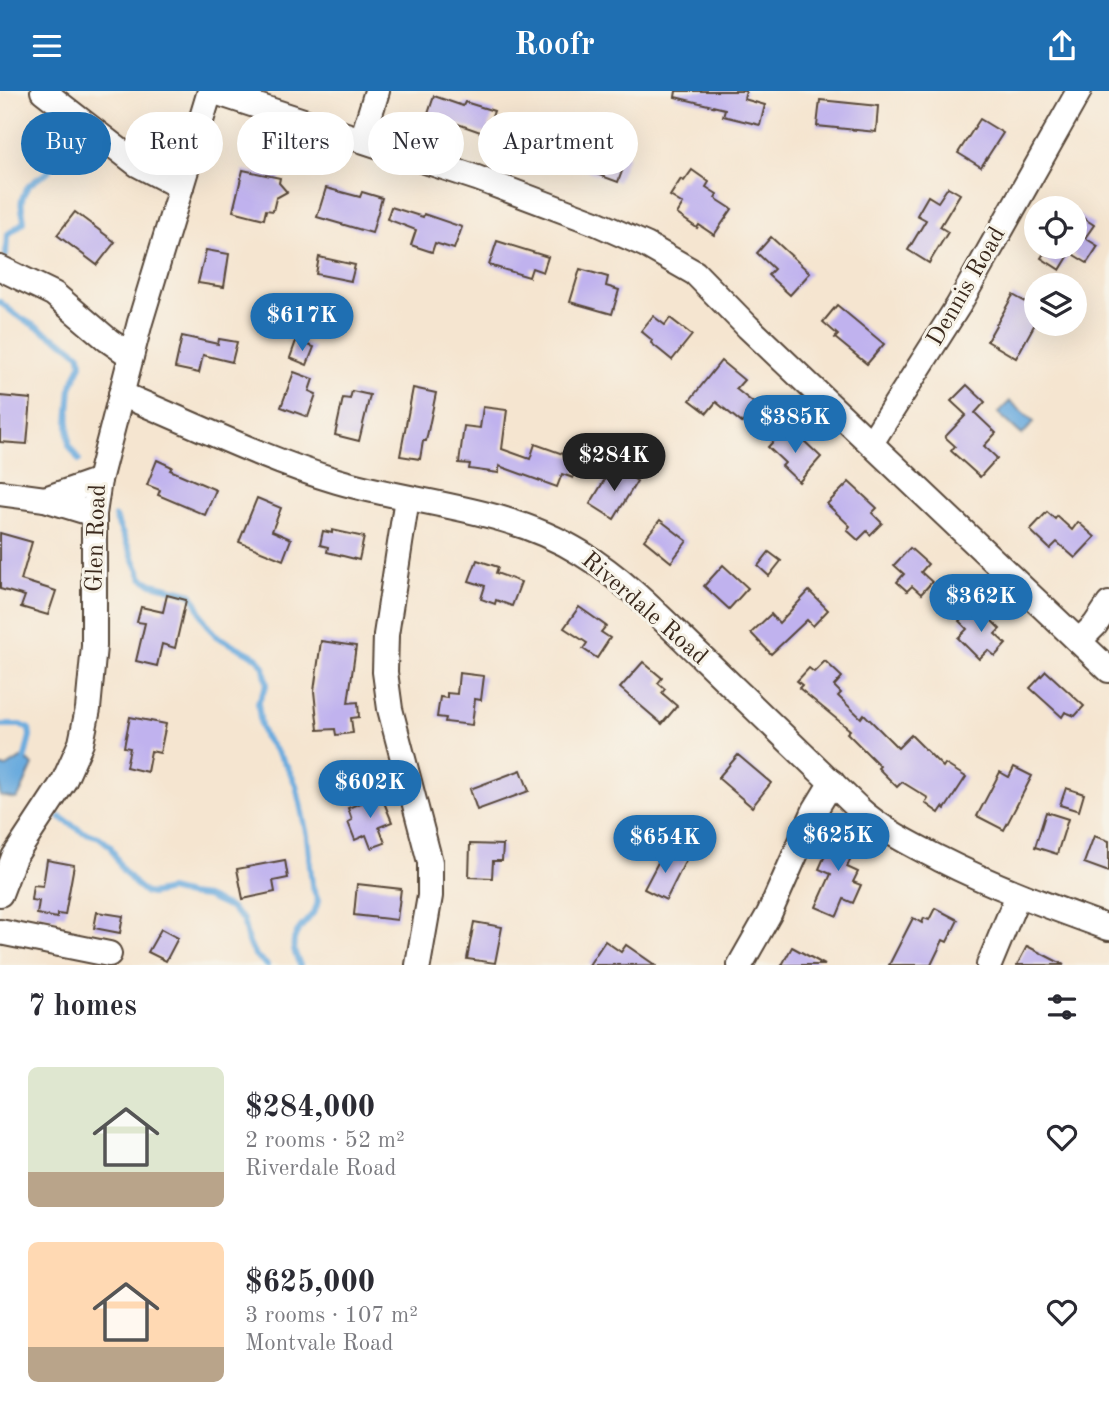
<!DOCTYPE html>
<meta charset="utf-8">
<style>
:root{--surface:#fff;--page:#f7f7f7;--text:#2b2b33;--muted:#7c7c81;--accent:#1f6fb2}
body{margin:0;font-family:"Old Standard TT",serif;background:var(--page);color:var(--text);height:100vh;display:flex;flex-direction:column;font-size:26px;white-space:nowrap}
*{box-sizing:border-box;margin:0}
p{font-size:23px;color:var(--muted)}
.icon{flex:none;width:38px;height:38px;fill:none;stroke:currentColor;stroke-width:2;stroke-linecap:round;stroke-linejoin:round}
.map{position:relative;height:874px;overflow:hidden}
.side{display:flex;flex-direction:column;background:var(--surface);flex:1}
.side>*{flex:none}
.hud{position:absolute;left:21px;top:21px;width:700px;height:63px;display:flex;gap:14px}
.controls{position:absolute;left:1024px;top:105px;display:grid;gap:14px}
.controls a{display:grid;place-items:center;width:63px;height:63px;border-radius:50%;background:var(--surface);box-shadow:0 7px 28px #0002;font-size:35px}
.price{position:absolute;translate:-50% -60px;padding:0 16px;border-radius:24px;background:var(--accent);color:#fff;font-size:23px;line-height:46px;filter:drop-shadow(0 2px 4px #0008)}
.price::after{content:'';position:absolute;left:50%;top:42px;width:21px;height:16px;margin-left:-10px;background:inherit;clip-path:polygon(0 0,100% 0,50% 100%)}
.price.active{background:#222;color:#fff}
ul{padding:0;list-style:none}
li{display:flex;align-items:center;gap:21px;height:175px;padding:0 28px}
li span{display:grid;place-items:center;flex:none;width:196px;height:140px;border-radius:10px;color:#555}
li>.icon{margin-inline-start:auto}
span .icon{width:84px;height:84px;fill:#fffc;stroke-width:1}
li b{font-size:30px}
h2{display:flex;justify-content:space-between;align-items:center;height:84px;padding:0 28px;font-size:30px}
.tag{padding:0 24px;border-radius:32px;background:var(--surface);box-shadow:0 7px 28px #0002;font-size:24px;line-height:63px}
.tag.active{background:var(--accent);color:#fff}
header{display:flex;justify-content:space-between;align-items:center;height:91px;padding:0 28px;background:var(--accent);color:#fff;font-size:32px;font-weight:700}
.map>svg:first-child{display:block}
</style>
<header><svg class="icon" aria-label="menu" viewBox="0 0 24 24"><path d="M4 6h16M4 12h16M4 18h16"/></svg>Roofr<svg class="icon" aria-label="share" viewBox="0 0 24 24"><path d="M12 15V3M7 8l5-5 5 5M5 13v7h14v-7"/></svg></header>
<div class="map">
<svg width="1109" height="874" viewBox="0 0 1109 874">
<rect width="100%" height="100%" fill="#f7f3e8"/>
<filter id="ink" filterUnits="userSpaceOnUse"><feTurbulence type="fractalNoise" baseFrequency=".0143" numOctaves="2"/><feDisplacementMap in="SourceGraphic" scale="14" xChannelSelector="R" yChannelSelector="G"/><feConvolveMatrix kernelMatrix="1 2 1 2 8 2 1 2 1" color-interpolation-filters="sRGB"/></filter>
<filter id="wash" filterUnits="userSpaceOnUse"><feTurbulence type="fractalNoise" baseFrequency=".00686" numOctaves="4" result="noise"/><feDisplacementMap in="SourceGraphic" scale="28" xChannelSelector="R" yChannelSelector="G"/><feGaussianBlur stdDeviation="1.57" result="paint"/><feColorMatrix in="noise" values="0 0 0 0 0 0 0 0 0 0 0 0 0 0 0 0 0 1.4 0 .05"/><feComposite in="paint" operator="in"/></filter>
<g filter="url(#wash)">
<rect width="100%" height="100%" fill="#f5e5d0"/>
<g fill="#6babde" stroke="#536a7e" stroke-width="2">
<polygon points="1010,310 1034,331 1022,344 998,322"/>
<polygon points="21,667 30,671 33,674 19,705 16,708 0,705 0,676 7,676"/>
</g>
<g fill="none" stroke-linecap="round" stroke-linejoin="round">
<g stroke="#6babde" stroke-width="6">
<path d="M6,164L7,144L24,131C24,123 20,116 22,109C28,79 61,93 54,51"/>
<polyline points="0,211 16,224 69,255 80,264 81,273 71,297 68,332 69,354 79,369"/>
<path d="M115,426L142,487L152,493L192,503L205,530L216,545L258,567L264,576L267,593L258,612L261,635L264,645L287,675L296,694L307,745L312,794L318,810C315,830 290,836 294,858C295,864 298,869 300,874"/>
<polyline points="0,634 21,634 29,638 30,645 23,674"/>
<polyline points="60,726 83,741 99,746 110,755 122,778 135,793 146,802 151,803 169,799 188,804 206,806 230,817 243,829 248,851 255,864 267,874"/>
</g>
</g>
<g id="blocks">
<g fill="#c0b2ee">
<polygon points="676,0 746,0 744,8 765,14 760,34 723,25 725,18 675,6"/>
<polygon points="434,5 463,15 465,11 494,20 486,43 458,33 456,39 437,33 439,27 428,23"/>
<polygon points="820,9 878,15 876,41 817,35"/>
<polygon points="980,28 1003,42 981,76 958,62"/>
<polygon points="558,35 588,46 587,49 628,64 618,91 564,71 563,74 547,68"/>
<polygon points="243,79 280,87 279,92 287,101 276,107 273,120 266,119 264,128 233,120"/>
<polygon points="692,79 709,91 706,96 717,103 715,107 732,118 714,144 699,134 697,137 677,123 683,113 670,105 681,88 684,90"/>
<polygon points="948,96 960,103 940,136 948,141 929,172 908,159 926,129 917,124 928,105 938,111"/>
<polygon points="326,97 360,106 362,101 382,107 372,142 317,126"/>
<polygon points="391,116 423,126 424,123 462,136 454,158 435,152 432,161 411,154 416,139 387,128"/>
<polygon points="75,121 115,151 97,174 57,144"/>
<polygon points="1074,121 1094,134 1085,147 1098,155 1087,172 1074,164 1074,156 1060,179 1041,167 1048,156 1074,156"/>
<polygon points="771,146 810,182 790,204 768,184 774,178 757,162"/>
<polygon points="497,150 548,166 543,181 532,177 529,186 489,174"/>
<polygon points="206,159 229,163 224,196 198,192"/>
<polygon points="319,166 355,174 351,190 316,183"/>
<polygon points="580,178 608,186 606,195 619,199 612,223 570,211"/>
<polygon points="1013,204 1036,217 1036,231 1016,267 987,250"/>
<polygon points="837,214 884,253 867,273 835,247 838,244 823,231"/>
<polygon points="653,225 665,234 670,227 692,244 672,269 651,252 652,249 641,240"/>
<polygon points="182,245 218,253 219,248 237,251 232,271 203,264 199,282 175,277"/>
<polygon points="296,250 314,256 307,274 290,267"/>
<polygon points="721,270 744,289 736,298 756,314 742,332 716,311 707,322 690,309"/>
<polygon points="294,281 313,288 309,300 316,303 308,326 281,316"/>
<polygon points="967,294 985,311 975,322 996,342 984,355 997,367 980,386 951,360 955,355 945,346 966,324 951,310"/>
<polygon points="413,297 436,302 426,350 423,350 420,368 400,365"/>
<polygon points="352,300 370,304 359,350 335,344 343,307 350,308"/>
<polygon points="0,305 31,308 27,353 0,351"/>
<polygon points="483,316 507,319 502,358 530,368 535,353 580,369 573,387 562,383 557,396 499,375 499,382 469,378 470,373 459,372 464,335 480,337"/>
<polygon points="783,340 798,353 802,348 821,366 799,391 782,375 785,372 768,356"/>
<polygon points="157,369 172,376 170,379 216,399 205,424 158,404 160,399 147,394"/>
<polygon points="613,375 637,390 614,428 590,413"/>
<polygon points="849,391 877,417 872,422 882,432 870,444 867,440 858,449 847,439 850,435 827,413"/>
<polygon points="257,407 281,417 272,440 291,448 283,469 239,451"/>
<polygon points="1047,421 1055,428 1057,425 1072,439 1078,431 1095,446 1075,467 1057,451 1050,458 1030,439"/>
<polygon points="660,429 687,450 671,471 644,449"/>
<polygon points="332,439 364,446 359,469 327,461 328,456 320,454 323,440 332,442"/>
<polygon points="0,442 32,451 21,489 56,500 48,524 21,516 25,505 0,498"/>
<polygon points="910,457 928,473 921,481 932,491 921,503 912,495 907,500 897,491 904,483 894,474"/>
<polygon points="769,461 781,470 769,485 758,475"/>
<polygon points="477,469 498,476 496,482 521,491 512,515 496,509 495,513 481,508 485,495 469,490"/>
<polygon points="723,474 748,497 729,518 704,495"/>
<polygon points="809,500 828,519 813,535 807,529 771,563 751,542 771,523 779,532"/>
<polygon points="167,504 186,509 175,557 162,553 157,575 136,570 145,532 137,531 141,516 163,521"/>
<polygon points="579,516 606,535 601,541 610,547 597,567 583,558 587,552 564,537"/>
<polygon points="970,518 976,523 980,518 1000,538 995,543 1006,553 995,565 988,559 979,568 958,547 967,538 959,530"/>
<polygon points="321,550 356,555 348,612 358,611 359,626 351,627 353,642 336,644 335,638 318,639 314,600"/>
<polygon points="825,570 842,586 834,595 841,602 838,605 861,627 864,623 898,657 911,644 943,676 945,673 966,686 945,718 943,716 939,722 925,712 928,707 902,691 897,696 878,677 880,675 847,642 850,639 799,597 802,594 797,590 809,577 814,581"/>
<polygon points="643,571 662,587 658,592 665,598 662,602 677,615 662,633 620,597"/>
<polygon points="1046,580 1084,615 1075,625 1065,621 1062,626 1030,597"/>
<polygon points="459,582 484,585 481,609 475,608 472,634 445,631 446,627 437,626 440,606 447,607 447,602 457,603"/>
<polygon points="130,626 166,633 160,662 151,660 147,681 126,676 130,657 124,656"/>
<polygon points="738,664 771,692 752,716 718,687"/>
<polygon points="1014,676 1032,685 1004,739 977,725 1000,681 1009,686"/>
<polygon points="521,679 529,700 477,719 470,698"/>
<polygon points="1066,697 1084,703 1079,720 1060,714"/>
<polygon points="381,704 392,731 379,736 385,752 371,757 366,744 355,749 348,731 352,729 348,717"/>
<polygon points="1046,721 1068,728 1057,763 1035,756"/>
<polygon points="827,740 857,752 847,776 858,781 853,791 861,794 853,812 844,808 837,825 816,816 831,783 819,778 826,762 819,759"/>
<polygon points="1094,745 1109,750 1109,781 1084,772"/>
<polygon points="470,753 503,754 502,770 493,770 492,787 469,786"/>
<polygon points="665,758 686,769 666,809 644,798"/>
<polygon points="47,769 74,774 65,824 57,823 57,827 37,823 39,810 31,809 33,794 43,795"/>
<polygon points="285,769 288,787 273,790 275,801 243,808 237,778"/>
<polygon points="357,793 401,798 397,829 354,824"/>
<polygon points="935,817 958,829 947,851 943,849 931,874 889,874 913,827 922,832 924,827 929,829"/>
<polygon points="97,821 123,825 120,842 94,837"/>
<polygon points="474,831 502,836 495,872 467,868"/>
<polygon points="161,838 178,847 166,870 148,861"/>
<polygon points="605,850 621,861 626,854 655,874 589,874"/>
<polygon points="1027,855 1064,874 1017,874"/>
<polygon points="792,856 825,874 782,874"/>
</g>
</g>
</g>
<g filter="url(#ink)">
<use href="#blocks" fill-opacity="0" stroke="#574639" stroke-width="2"/>
<g fill="none" stroke-linecap="round" stroke-linejoin="round">
<defs>
<g id="minor">
<polyline points="43,0 137,73 181,96"/>
<polyline points="212,0 477,87 596,132 646,154 695,182 748,236 1109,579"/>
<polyline points="362,49 377,0"/>
<polyline points="0,177 54,203 108,249 131,265"/>
<path d="M121,303C191,332 266,369 337,390C419,414 507,416 581,462C627,490 666,532 705,569C756,618 807,667 858,717C882,739 911,753 940,768C995,796 1051,816 1109,837"/>
<polyline points="871,352 958,215 1079,0"/>
<polyline points="0,402 45,408 94,423"/>
<polyline points="407,407 386,544 385,581 390,618 430,771 430,805 418,874"/>
<polyline points="45,408 99,389"/>
<polyline points="1079,550 1095,534 1109,513"/>
<polyline points="0,803 14,766 64,690 81,652 88,618 94,555 94,423 99,389 140,231 210,0"/>
<polyline points="0,841 109,863"/>
<polyline points="740,874 769,823 815,719 832,691"/>
<polyline points="989,874 1018,804"/>
</g>
</defs>
<use href="#minor" stroke="#574639" stroke-width="28"/>
<use href="#minor" stroke="#fff" stroke-width="24"/>
</g>
</g>
<g text-anchor="middle" dominant-baseline="central" stroke-width="6" stroke-linejoin="round" paint-order="stroke">
<g font-size="24" fill="#3b2a1e" stroke="#f7f3e8">
<text transform="translate(967 196) rotate(-60)">Dennis Road</text>
<text transform="translate(97 447) rotate(-88)">Glen Road</text>
<text transform="translate(644 518) rotate(41)">Riverdale Road</text>
</g>
</g>
</svg>
<div class="controls">
<a><svg class="icon" aria-label="locate" viewBox="0 0 24 24"><circle cx="12" cy="12" r="6"/><path d="M12 2v4M12 18v4M2 12h4M18 12h4"/></svg></a>
<a><svg class="icon" aria-label="layers" viewBox="0 0 24 24"><path d="M12 4l9 5-9 5-9-5zM3 14l9 5 9-5"/></svg></a>
</div>
<b class="price" style="left:302px;top:262px">$617K</b>
<b class="price" style="left:795px;top:364px">$385K</b>
<b class="price active" style="left:614px;top:402px">$284K</b>
<b class="price" style="left:981px;top:543px">$362K</b>
<b class="price" style="left:370px;top:729px">$602K</b>
<b class="price" style="left:838px;top:782px">$625K</b>
<b class="price" style="left:665px;top:784px">$654K</b>
<div class="hud">
<a class="tag active">Buy</a>
<a class="tag">Rent</a>
<a class="tag">Filters</a>
<a class="tag">New</a>
<a class="tag">Apartment</a>
</div>
</div>
<section class="side">
<h2>7 homes<svg class="icon" aria-label="filters" viewBox="0 0 24 24"><path d="M4 7h16M4 17h16"/><circle cx="9" cy="7" r="2"/><circle cx="15" cy="17" r="2"/></svg></h2>
<ul>
<li><span style="background:linear-gradient(#dfe7d0 75%,#b9a48a 0)"><svg class="icon" aria-label="home" viewBox="0 0 24 24"><path d="M3 11l9-7 9 7M6 9v11h12V9"/></svg></span><div><b>$284,000</b><p>2 rooms · 52 m²</p><p>Riverdale Road</p></div><svg class="icon" aria-label="heart" viewBox="0 0 24 24"><path d="M12 20l-8-8c-3-5 5-10 8-4 3-6 11-1 8 4z"/></svg></li>
<li><span style="background:linear-gradient(#ffd9b3 75%,#b9a48a 0)"><svg class="icon" aria-label="home" viewBox="0 0 24 24"><path d="M3 11l9-7 9 7M6 9v11h12V9"/></svg></span><div><b>$625,000</b><p>3 rooms · 107 m²</p><p>Montvale Road</p></div><svg class="icon" aria-label="heart" viewBox="0 0 24 24"><path d="M12 20l-8-8c-3-5 5-10 8-4 3-6 11-1 8 4z"/></svg></li>
</ul>
</section>
